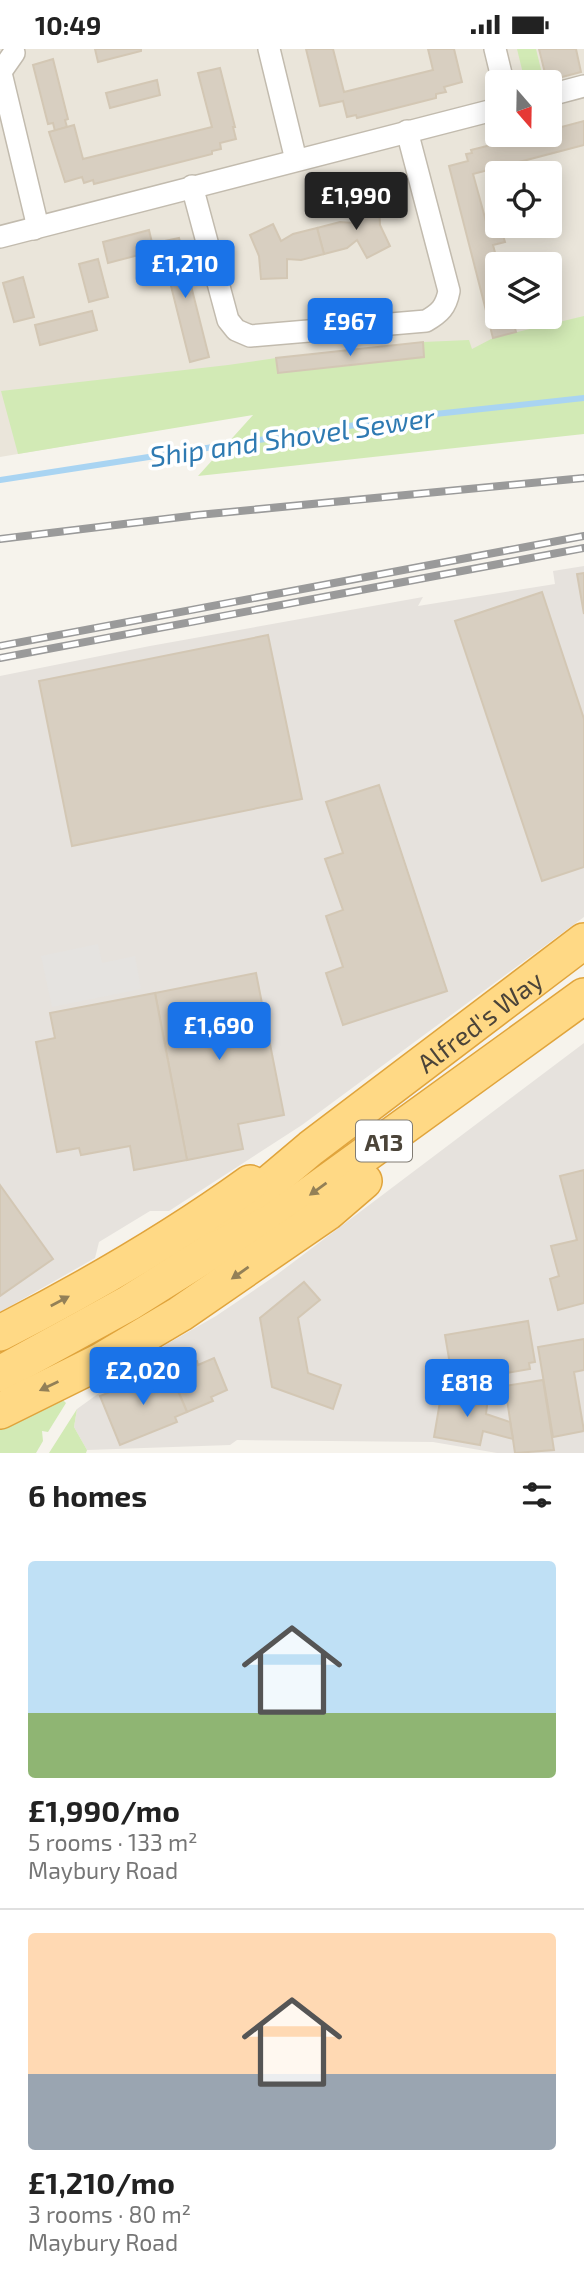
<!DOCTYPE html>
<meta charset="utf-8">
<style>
:root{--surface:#fff;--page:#f2f2f2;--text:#222;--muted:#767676;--line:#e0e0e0;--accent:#1a73e8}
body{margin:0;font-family:"Exo 2",sans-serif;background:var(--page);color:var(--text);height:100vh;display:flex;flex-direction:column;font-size:26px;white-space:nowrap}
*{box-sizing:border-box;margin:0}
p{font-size:23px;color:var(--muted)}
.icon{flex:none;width:38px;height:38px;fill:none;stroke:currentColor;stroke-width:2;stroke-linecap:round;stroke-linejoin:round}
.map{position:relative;height:1404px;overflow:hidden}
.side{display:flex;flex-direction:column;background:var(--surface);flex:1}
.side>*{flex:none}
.needle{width:46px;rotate:160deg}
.fabs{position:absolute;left:485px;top:21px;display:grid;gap:14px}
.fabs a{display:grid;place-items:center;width:77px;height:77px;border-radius:7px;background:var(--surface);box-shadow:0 4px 18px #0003;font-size:35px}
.price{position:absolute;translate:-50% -60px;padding:0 16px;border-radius:7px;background:var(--accent);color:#fff;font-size:23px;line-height:46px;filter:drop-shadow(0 2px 4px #0008)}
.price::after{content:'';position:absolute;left:50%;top:42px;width:21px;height:16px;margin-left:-10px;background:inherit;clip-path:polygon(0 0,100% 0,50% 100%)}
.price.current{background:#222;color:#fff}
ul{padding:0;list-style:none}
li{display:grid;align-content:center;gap:14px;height:371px;padding:0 28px}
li+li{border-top:2px solid var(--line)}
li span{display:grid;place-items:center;height:217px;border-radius:7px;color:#555}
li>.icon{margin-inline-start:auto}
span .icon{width:126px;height:126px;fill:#fffc;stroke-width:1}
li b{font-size:30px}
h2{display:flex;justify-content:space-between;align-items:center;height:84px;padding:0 28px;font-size:30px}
.status{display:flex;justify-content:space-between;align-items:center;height:49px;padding:0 35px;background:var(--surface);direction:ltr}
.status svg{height:19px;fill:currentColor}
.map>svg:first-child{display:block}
</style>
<div class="status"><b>10:49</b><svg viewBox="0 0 49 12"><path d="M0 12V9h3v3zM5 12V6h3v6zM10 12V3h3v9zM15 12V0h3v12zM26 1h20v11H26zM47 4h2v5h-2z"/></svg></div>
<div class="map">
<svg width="584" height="1404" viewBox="0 0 584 1404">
<rect width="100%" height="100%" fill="#f6f3ec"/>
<path fill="#eae5da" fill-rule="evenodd" d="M0,0H584V329L254,365L0,408ZM497,33H550V86H497ZM497,124H550V177H497ZM497,215H550V268H497Z"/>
<g fill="#e6e2dd">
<polygon points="584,517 584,868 302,1076 169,1162 150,1162 99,1193 95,1209 0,1263 0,627 150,597 423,548 418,557 555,535 553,522"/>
<polygon points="584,994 584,1404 497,1404 433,1393 237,1391 230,1396 87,1401 74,1378 77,1360 167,1295 216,1267 275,1227"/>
</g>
<g fill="#d2eab5">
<polygon points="517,0 536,0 544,33 525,33"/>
<polygon points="584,267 584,385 198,427 253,366 18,405 1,342 228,316 276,309 278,324 424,308 423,293 469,291 472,300 493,289"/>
<polygon points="52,1351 63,1351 66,1354 48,1383 42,1382 43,1392 36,1404 0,1404 0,1380"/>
<polygon points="77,1360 74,1378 87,1401 86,1404 49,1404"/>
</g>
<polygon fill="#e5e3e0" points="98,895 102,914 135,907 141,940 52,958 41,907"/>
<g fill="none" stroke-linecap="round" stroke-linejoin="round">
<polyline stroke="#a9d4f2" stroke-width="6" points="0,431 407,368 584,349"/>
</g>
<g fill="#d8cfc1" stroke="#d3c7b4" stroke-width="2">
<polygon points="95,0 141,0 141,2 98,13"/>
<polygon points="306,0 333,0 344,43 433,21 428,0 454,0 462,33 444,38 446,43 436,45 436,49 357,69 356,66 347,68 343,52 320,57"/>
<polygon points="539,0 576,0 581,23 547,32"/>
<polygon points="53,10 68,70 65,71 67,78 55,82 53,74 48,75 33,16"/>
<polygon points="220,19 235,78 233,78 236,90 220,94 221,100 212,102 212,105 94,135 93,131 84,134 82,128 65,133 49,83 74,76 83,110 212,78 198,24"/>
<polygon points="157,31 160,46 110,59 106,44"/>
<polygon points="584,72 584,96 473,125 487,176 497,173 497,177 500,177 505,193 493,196 498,215 497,268 512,268 516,283 493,289 449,117 468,112 466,105 472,104 471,101 531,86 550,86 550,81"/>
<polygon points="353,155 379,155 380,176 390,197 367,209 357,191 347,199 324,205 317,179 340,173 354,174"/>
<polygon points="273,175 281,192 293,185 317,179 324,205 301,211 287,210 287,229 261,230 259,207 250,186"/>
<polygon points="149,181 154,202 108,214 103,193"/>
<polygon points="179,189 209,308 190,313 160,193"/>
<polygon points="98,210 108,248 89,253 79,215"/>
<polygon points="23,228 34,268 14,273 3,234"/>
<polygon points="92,262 97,281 40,296 35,276"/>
<polygon points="423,293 424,308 278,324 276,309"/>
<polygon points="584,524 584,565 577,525"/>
<polygon points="542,543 584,670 584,818 542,832 455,572"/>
<polygon points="268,586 302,750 72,797 39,632"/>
<polygon points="379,736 447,942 343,976 326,924 343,918 326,867 343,861 325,810 343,804 326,753"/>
<polygon points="256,924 284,1066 238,1075 243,1100 187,1111 155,944"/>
<polygon points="155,944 187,1111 134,1121 130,1097 81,1106 79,1099 57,1103 36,993 55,989 50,964"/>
<polygon points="584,1121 584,1254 558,1261 550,1230 559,1227 551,1197 577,1191 560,1127"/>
<polygon points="0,1136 53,1210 0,1247"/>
<polygon points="304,1233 320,1251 298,1269 308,1324 341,1336 333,1360 272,1338 260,1269"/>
<polygon points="528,1272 535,1313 529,1314 530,1320 453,1333 445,1286"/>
<polygon points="584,1290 584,1321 574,1323 584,1382 553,1388 538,1298"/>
<polygon points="214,1309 227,1341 211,1348 213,1352 187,1363 170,1323 197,1312 198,1316"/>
<polygon points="170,1323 187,1363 175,1368 177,1373 120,1396 100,1347 156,1324 157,1328"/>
<polygon points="543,1331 554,1401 515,1404 505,1337"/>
<polygon points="442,1341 488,1349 486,1365 510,1373 513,1390 483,1382 480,1396 434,1388"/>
</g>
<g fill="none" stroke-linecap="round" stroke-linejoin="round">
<defs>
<g id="minor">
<polyline points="269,0 296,111"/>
<polyline points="495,0 503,33"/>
<polyline points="0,24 14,4"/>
<polyline points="1,24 36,170 34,180"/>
<polyline points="550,46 584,37"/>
<path d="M192,137L228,271L236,281L250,287L426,272C440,264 446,258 449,242L407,82"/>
<polyline points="0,188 497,60"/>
</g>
<g id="trunk">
<path id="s1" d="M215,1196L253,1148L311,1099L584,892"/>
<path d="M0,1284C86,1240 171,1191 250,1134"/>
<polyline points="0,1325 129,1254 210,1203 272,1173 584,947"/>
<polyline points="0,1362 99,1313 180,1265 328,1163 364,1132"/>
</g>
</defs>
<use href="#minor" stroke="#c2bbae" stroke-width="24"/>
<use href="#trunk" stroke="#e0a43c" stroke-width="38"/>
<use href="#minor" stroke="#fff" stroke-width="21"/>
<use href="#trunk" stroke="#ffd985" stroke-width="35"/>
<defs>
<g id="rail">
<polyline points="0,490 198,466 584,429"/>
<polyline points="0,597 584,487"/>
<polyline points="0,609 584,499"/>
</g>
</defs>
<use href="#rail" stroke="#9a9a9a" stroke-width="8"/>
<use href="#rail" stroke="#fff" stroke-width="5" stroke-dasharray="16" stroke-linecap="butt"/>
</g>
<defs><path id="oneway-solid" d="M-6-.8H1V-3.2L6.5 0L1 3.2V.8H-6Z" transform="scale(1.75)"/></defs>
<g fill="#938057">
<use href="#oneway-solid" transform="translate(318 1140) rotate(144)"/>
<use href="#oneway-solid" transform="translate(240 1224) rotate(145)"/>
<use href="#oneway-solid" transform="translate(60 1252) rotate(-28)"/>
<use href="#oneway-solid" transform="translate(49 1337) rotate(154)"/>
</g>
<g text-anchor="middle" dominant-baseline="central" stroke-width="7" stroke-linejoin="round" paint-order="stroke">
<rect fill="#fff" stroke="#817c74" stroke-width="2" x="356" y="1071.5" width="56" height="41" rx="5"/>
<g font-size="24" font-weight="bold" fill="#4b4439">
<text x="384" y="1092">A13</text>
</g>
<g font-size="26" fill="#4b4439" stroke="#fff">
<text stroke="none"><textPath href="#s1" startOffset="348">Alfred's Way</textPath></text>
</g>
<g font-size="28" font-style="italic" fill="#2e7ab2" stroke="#fff">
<text transform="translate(292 387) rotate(-8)">Ship and Shovel Sewer</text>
</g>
</g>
</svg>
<div class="fabs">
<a><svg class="needle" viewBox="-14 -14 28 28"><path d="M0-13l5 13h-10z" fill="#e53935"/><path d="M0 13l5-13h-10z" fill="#767676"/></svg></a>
<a><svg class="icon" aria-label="locate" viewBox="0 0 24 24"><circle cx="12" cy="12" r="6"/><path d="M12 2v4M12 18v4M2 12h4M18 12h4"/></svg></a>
<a><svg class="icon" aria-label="layers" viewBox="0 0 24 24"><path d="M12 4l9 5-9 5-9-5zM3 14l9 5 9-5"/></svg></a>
</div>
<b class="price current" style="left:356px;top:183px">£1,990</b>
<b class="price" style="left:185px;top:251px">£1,210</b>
<b class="price" style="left:350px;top:309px">£967</b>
<b class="price" style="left:219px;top:1013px">£1,690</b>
<b class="price" style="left:143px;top:1358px">£2,020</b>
<b class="price" style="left:467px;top:1370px">£818</b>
</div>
<section class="side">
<h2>6 homes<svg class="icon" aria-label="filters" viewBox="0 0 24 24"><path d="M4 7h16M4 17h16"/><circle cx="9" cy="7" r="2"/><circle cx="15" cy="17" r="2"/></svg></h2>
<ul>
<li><span style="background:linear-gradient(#bfe0f5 70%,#8fb573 0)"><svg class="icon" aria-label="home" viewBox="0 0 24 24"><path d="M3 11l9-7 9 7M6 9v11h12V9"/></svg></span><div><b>£1,990/mo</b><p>5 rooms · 133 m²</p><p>Maybury Road</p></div></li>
<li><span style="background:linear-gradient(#ffd9b3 65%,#9aa5b1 0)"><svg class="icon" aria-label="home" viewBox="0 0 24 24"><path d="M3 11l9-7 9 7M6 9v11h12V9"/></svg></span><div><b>£1,210/mo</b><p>3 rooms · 80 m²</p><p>Maybury Road</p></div></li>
</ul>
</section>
